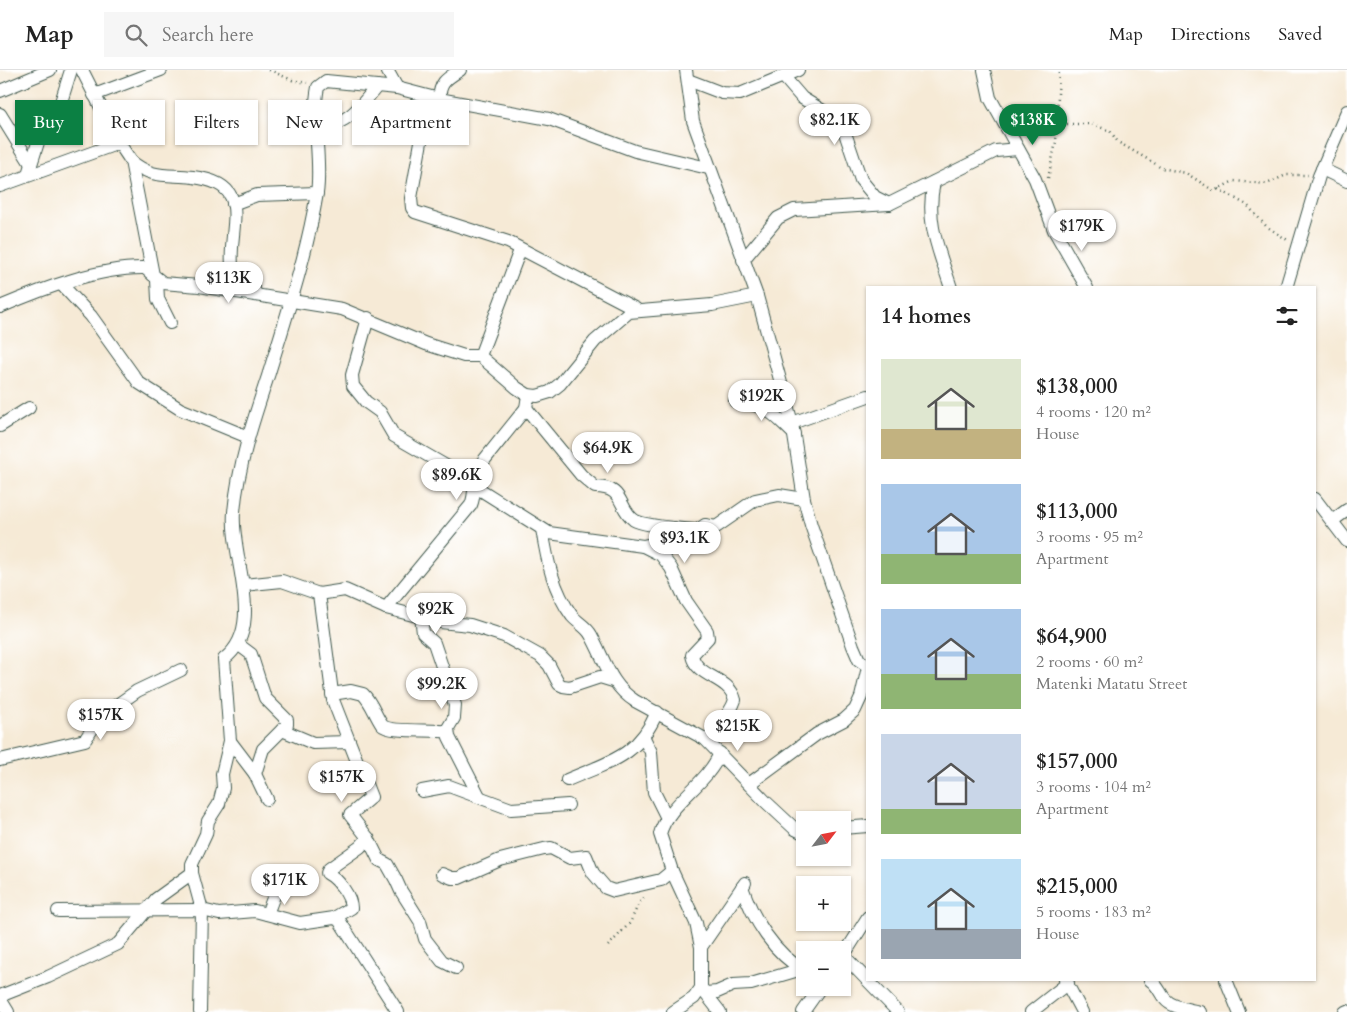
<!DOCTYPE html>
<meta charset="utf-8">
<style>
:root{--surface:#fff;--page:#f6f6f6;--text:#222;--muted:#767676;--line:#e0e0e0;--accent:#0b8043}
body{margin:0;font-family:Cardo,serif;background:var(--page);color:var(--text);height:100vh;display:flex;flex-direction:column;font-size:19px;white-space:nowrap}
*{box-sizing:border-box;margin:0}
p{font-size:16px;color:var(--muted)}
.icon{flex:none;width:28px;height:28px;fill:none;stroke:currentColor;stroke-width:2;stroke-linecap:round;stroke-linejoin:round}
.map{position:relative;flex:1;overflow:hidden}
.details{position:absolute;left:866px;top:216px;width:450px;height:695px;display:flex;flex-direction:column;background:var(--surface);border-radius:0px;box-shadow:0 1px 4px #0004}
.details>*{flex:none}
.top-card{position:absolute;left:15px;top:30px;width:475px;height:45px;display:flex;gap:10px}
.needle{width:32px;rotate:58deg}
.fabs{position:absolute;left:796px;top:741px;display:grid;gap:10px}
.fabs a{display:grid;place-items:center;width:55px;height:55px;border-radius:0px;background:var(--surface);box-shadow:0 1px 4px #0004;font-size:25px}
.price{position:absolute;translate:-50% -42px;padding:0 11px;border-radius:18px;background:#fff;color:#222;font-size:16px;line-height:32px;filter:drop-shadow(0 1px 2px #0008)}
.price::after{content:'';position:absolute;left:50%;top:30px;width:15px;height:11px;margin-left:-8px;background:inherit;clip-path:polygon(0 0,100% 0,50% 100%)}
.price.active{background:var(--accent);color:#fff}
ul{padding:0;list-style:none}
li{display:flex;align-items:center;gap:15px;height:125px;padding:0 15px}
li span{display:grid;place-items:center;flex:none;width:140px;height:100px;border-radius:0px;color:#555}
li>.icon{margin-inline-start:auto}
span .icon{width:60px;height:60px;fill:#fffc;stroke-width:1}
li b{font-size:21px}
h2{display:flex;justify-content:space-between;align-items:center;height:60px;padding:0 15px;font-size:21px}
.tag{padding:0 18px;border-radius:0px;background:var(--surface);box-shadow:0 1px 4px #0004;font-size:18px;line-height:45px}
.tag.active{background:var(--accent);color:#fff}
header{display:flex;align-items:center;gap:30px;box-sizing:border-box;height:70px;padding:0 25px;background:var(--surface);border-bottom:1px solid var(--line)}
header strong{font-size:24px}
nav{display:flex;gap:28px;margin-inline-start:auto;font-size:18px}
.search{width:350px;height:45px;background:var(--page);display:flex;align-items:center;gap:12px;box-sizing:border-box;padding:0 18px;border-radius:0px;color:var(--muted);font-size:19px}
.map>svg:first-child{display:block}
</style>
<header>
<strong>Map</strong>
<div class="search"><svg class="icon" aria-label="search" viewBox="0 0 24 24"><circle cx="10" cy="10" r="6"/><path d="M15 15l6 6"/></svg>Search here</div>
<nav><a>Map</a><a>Directions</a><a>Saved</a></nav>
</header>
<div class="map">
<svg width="1347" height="942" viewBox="0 0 1347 942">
<rect width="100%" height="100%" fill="#fff"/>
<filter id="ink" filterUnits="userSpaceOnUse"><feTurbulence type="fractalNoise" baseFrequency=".02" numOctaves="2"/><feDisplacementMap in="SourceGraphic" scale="10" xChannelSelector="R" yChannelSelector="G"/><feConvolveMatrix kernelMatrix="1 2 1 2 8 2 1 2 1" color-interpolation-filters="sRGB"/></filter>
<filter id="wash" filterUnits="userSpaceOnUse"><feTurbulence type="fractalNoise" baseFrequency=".0096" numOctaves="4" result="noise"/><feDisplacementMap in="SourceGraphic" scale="20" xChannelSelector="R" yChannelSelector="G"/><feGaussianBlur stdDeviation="1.12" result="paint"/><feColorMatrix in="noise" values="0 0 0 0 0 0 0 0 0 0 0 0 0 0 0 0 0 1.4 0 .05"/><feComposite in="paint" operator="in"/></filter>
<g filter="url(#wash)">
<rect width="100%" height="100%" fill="#f6ead6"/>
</g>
<g filter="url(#ink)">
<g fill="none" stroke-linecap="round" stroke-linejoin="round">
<defs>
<g id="street">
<polyline points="82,0 119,73 131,91 153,205 163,213 199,216 342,239 426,274 464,286 480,286 517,318 528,325 537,326 550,322 560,314 595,271 629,242 712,235 757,226"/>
<polyline points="387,0 397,18"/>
<polyline points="686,0 693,51 757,226 792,353 804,429 811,455 853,576 859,590 868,596"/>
<polyline points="984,0 990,28 1035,109 1054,160 1087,218"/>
<polyline points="783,6 802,28 833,47 843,57 861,110 875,127 889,134"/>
<polyline points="688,10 722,23 740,24 798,0"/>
<polyline points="0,21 50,0"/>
<polyline points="94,25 161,0"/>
<polyline points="429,27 411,128 412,138 415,142 508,172 636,239"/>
<path d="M439,29C440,12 446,9 460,0"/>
<polyline points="0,44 31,94"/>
<path d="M317,62C349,50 356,43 377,16"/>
<path d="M131,91C152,109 167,104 193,107C255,114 228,156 232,196C233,210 252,212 256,224"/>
<polyline points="1322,99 1347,111"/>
<polyline points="28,104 42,60 61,32 71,0"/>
<path d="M934,112C925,152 939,180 951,218"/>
<polyline points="0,116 119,73"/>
<polyline points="233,134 257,125 317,123"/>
<polyline points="743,190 778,148 794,140 889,134 996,81 1018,79"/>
<polyline points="157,210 158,229 170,253"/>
<polyline points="62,215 91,246 139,313 180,339 248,367"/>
<polyline points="1286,218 1319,106 1347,41"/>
<path d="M0,237C42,219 99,197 145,198L153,205"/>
<polyline points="368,248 352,305 353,316 366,332 380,342 394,366 446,396 476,419"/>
<polyline points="480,286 520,180"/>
<path d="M735,331C769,336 770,341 794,364"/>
<path d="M526,338L581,405L595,417C625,417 617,437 634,450C643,456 685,459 696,460"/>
<polyline points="792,353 868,326"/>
<polyline points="0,356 29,338"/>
<path d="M476,417L549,463L643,476L661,485L671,498L686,531L707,561L708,568L692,585C696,608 729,606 735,630C730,646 716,657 708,671"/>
<polyline points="1315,429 1347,471"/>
<polyline points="1332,451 1347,440"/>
<path d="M542,459C547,490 553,520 572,546C578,553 587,557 591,565C605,590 610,615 635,631L705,669L766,732L795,759L805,764"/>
<polyline points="643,476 690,465 705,455 716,457 755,430 779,425 804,429"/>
<polyline points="244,515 282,511 319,524 345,520 386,538 440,552 470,555 504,566 540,586 549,595 559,614 563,616 570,617 600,607 613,611"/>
<polyline points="319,524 333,630 371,727 350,745 368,768 379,790 387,794 396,810 401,821 420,851 425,869 442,891 456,898"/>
<path d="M386,538L471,435C476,423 473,411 477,399L526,338L528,325"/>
<polyline points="421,546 423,563 434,573 455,635 454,648 448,658 449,667 479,726"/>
<polyline points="239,575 251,584 265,628 287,650 287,655 263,679 255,704"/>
<path d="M332,624L351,621L363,624C372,633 375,645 382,655C389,663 434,659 448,662"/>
<polyline points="282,660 313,673 349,672"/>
<polyline points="644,668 651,682 654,722 667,748"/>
<polyline points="230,671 255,704 267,729"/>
<polyline points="0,690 85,670 100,647 137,621 181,600"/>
<path d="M567,710C609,692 638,687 657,642"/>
<polyline points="749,714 817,664 844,650 855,640 861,627 868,597"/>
<polyline points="422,721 449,716 511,739 568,735"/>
<polyline points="842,758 868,756"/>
<polyline points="442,804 452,808 459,808 500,790 544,779 551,778 570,788 586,786 593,803 606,818 614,821 661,810 672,801"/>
<path d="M742,817C753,849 774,884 805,901"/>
<polyline points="58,841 202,840 219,844 255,841 300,853 334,848 339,850 398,942"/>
<polyline points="267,844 280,810 286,808"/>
<path d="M334,848L351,838C351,826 338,809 327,803L329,799L360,777L368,768"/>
<polyline points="701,877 745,813"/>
<polyline points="844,886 898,942"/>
<polyline points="842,888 868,847"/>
<polyline points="1065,910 1082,942"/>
<path d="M1150,910C1158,915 1159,922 1165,929C1172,938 1189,939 1200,942"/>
<polyline points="1226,910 1239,942"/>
<polyline points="702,919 720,942"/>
<polyline points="706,923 717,922 733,915 751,914 802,899"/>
<polyline points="0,926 48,907 118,874 156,829 192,803"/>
<polyline points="0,929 8,942"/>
<path d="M200,942L202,840L192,803V794L206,764L208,751L219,734L223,718L222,704L230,671L224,589C267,557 230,487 234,442C238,395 254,348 269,303C287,244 307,184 317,123C322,89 311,52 318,17L326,11L397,18L439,29L549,49L635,81L708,98"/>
<path d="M673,942L694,928L701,918V877L696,853L672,801L660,764C668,733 707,715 720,683"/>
<polyline points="803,942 820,918"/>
<polyline points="1031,942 1068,913"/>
<polyline points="1345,942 1347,941"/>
</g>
</defs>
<use href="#street" stroke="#3f574c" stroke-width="14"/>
<g stroke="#3f574c" stroke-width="2.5" stroke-dasharray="1 4" stroke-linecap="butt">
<polyline points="269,0 292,10 307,13"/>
<polyline points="1057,54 1092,54 1110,61 1118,72 1154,93 1161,98 1186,103 1214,121 1234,111 1267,114 1286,105 1308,105"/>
<polyline points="1048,108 1056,72 1059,0"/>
<polyline points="1218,119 1247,135 1266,156 1289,171"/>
<polyline points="608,876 630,853 639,833 646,826"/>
</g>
<use href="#street" stroke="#fff" stroke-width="12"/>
</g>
</g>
</svg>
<div class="fabs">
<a><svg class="needle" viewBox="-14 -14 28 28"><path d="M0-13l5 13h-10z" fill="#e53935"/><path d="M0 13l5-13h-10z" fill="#767676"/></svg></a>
<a>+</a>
<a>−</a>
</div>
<b class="price" style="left:835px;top:76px">$82.1K</b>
<b class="price active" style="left:1033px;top:76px">$138K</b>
<b class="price" style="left:1082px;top:182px">$179K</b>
<b class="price" style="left:229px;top:234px">$113K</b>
<b class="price" style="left:762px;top:352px">$192K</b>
<b class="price" style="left:608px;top:404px">$64.9K</b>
<b class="price" style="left:457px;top:431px">$89.6K</b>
<b class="price" style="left:685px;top:494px">$93.1K</b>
<b class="price" style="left:436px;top:565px">$92K</b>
<b class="price" style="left:442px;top:640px">$99.2K</b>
<b class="price" style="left:101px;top:671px">$157K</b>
<b class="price" style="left:738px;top:682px">$215K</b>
<b class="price" style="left:342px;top:733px">$157K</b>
<b class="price" style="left:285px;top:836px">$171K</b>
<div class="top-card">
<a class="tag active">Buy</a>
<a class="tag">Rent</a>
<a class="tag">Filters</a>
<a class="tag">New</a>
<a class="tag">Apartment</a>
</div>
<section class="details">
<h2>14 homes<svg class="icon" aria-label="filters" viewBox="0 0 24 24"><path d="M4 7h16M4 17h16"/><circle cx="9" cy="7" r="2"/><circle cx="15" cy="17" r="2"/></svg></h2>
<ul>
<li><span style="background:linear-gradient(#dfe7d0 70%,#c2b280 0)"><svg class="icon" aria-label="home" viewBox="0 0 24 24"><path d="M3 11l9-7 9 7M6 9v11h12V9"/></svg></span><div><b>$138,000</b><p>4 rooms · 120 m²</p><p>House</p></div></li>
<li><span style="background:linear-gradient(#a9c7e8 70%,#8fb573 0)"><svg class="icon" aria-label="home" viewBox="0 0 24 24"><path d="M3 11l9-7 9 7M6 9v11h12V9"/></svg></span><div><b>$113,000</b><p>3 rooms · 95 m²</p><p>Apartment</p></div></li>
<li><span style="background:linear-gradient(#a9c7e8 65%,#8fb573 0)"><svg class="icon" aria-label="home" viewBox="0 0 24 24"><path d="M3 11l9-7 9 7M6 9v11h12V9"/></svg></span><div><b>$64,900</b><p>2 rooms · 60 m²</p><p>Matenki Matatu Street</p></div></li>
<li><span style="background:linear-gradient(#c9d6e8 75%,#8fb573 0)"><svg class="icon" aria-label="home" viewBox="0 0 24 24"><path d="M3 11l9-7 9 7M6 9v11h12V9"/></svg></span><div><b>$157,000</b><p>3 rooms · 104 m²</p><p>Apartment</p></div></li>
<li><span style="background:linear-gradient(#bfe0f5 70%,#9aa5b1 0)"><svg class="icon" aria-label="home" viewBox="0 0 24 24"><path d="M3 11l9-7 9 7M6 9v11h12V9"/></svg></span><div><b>$215,000</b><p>5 rooms · 183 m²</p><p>House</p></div></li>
</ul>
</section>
</div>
